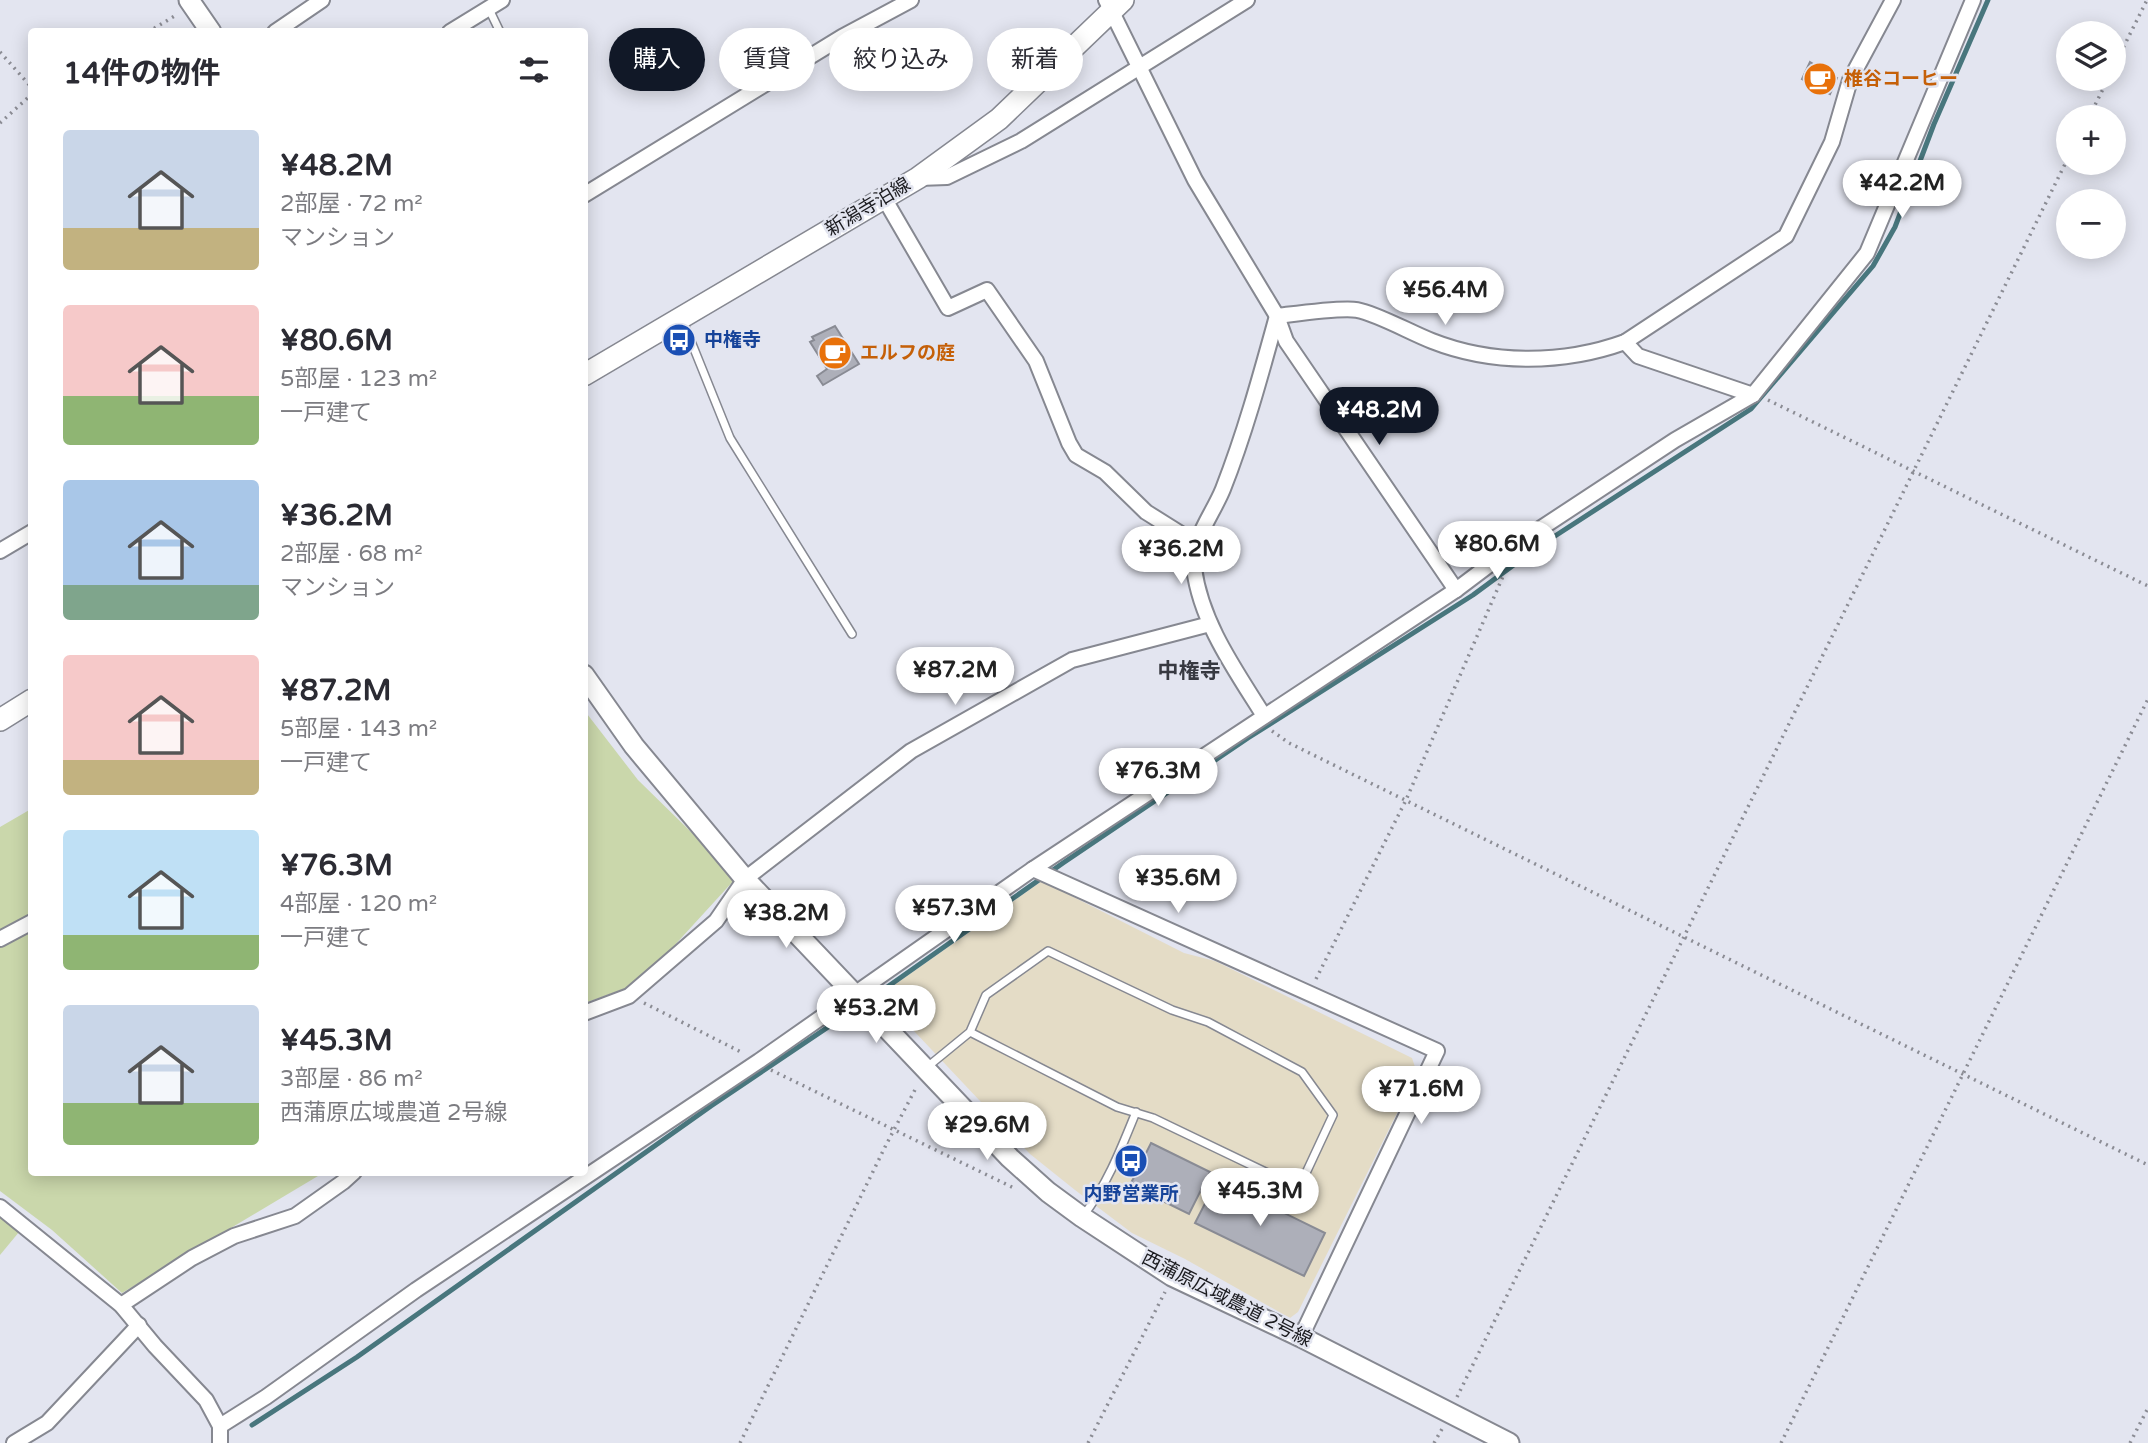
<!DOCTYPE html>
<html lang="ja">
<meta charset="utf-8">
<style>
:root{--surface:#fff;--page:#f7f7f7;--text:#2b2b33;--muted:#7c7c81;--accent:#111827}
body{margin:0;font-family:"Varela Round","Noto Sans JP",sans-serif;background:var(--page);color:var(--text);height:100vh;display:flex;flex-direction:column;font-size:26px;white-space:nowrap}
*{box-sizing:border-box;margin:0}
p{font-size:23px;color:var(--muted)}
.icon{flex:none;width:38px;height:38px;fill:none;stroke:currentColor;stroke-width:2;stroke-linecap:round;stroke-linejoin:round}
.map{position:relative;flex:1;overflow:hidden}
.sheet{position:absolute;left:28px;top:28px;width:560px;height:1148px;display:flex;flex-direction:column;background:var(--surface);border-radius:7px;box-shadow:0 4px 18px #0003}
.sheet>*{flex:none}
.banner{position:absolute;left:609px;top:28px;width:665px;height:63px;display:flex;gap:14px}
.fabs{position:absolute;left:2056px;top:21px;display:grid;gap:14px}
.fabs a{display:grid;place-items:center;width:70px;height:70px;border-radius:50%;background:var(--surface);box-shadow:0 4px 18px #0003;font-size:35px}
.price{position:absolute;translate:-50% -60px;padding:0 16px;border-radius:24px;background:#fff;color:#222;font-size:23px;line-height:46px;filter:drop-shadow(0 2px 4px #0008)}
.price::after{content:'';position:absolute;left:50%;top:42px;width:21px;height:16px;margin-left:-10px;background:inherit;clip-path:polygon(0 0,100% 0,50% 100%)}
.price.on{background:var(--accent);color:#fff}
ul{padding:0;list-style:none}
li{display:flex;align-items:center;gap:21px;height:175px;padding:0 35px}
li span{display:grid;place-items:center;flex:none;width:196px;height:140px;border-radius:7px;color:#555}
li>.icon{margin-inline-start:auto}
span .icon{width:84px;height:84px;fill:#fffc;stroke-width:1}
li b{font-size:30px}
h2{display:flex;justify-content:space-between;align-items:center;height:84px;padding:0 35px;font-size:30px}
.chip{padding:0 24px;border-radius:32px;background:var(--surface);box-shadow:0 4px 18px #0003;font-size:24px;line-height:63px}
.chip.on{background:var(--accent);color:#fff}
.map>svg:first-child{display:block}
</style>
<div class="map">
<svg width="2148" height="1443" viewBox="0 0 2148 1443">
<rect width="100%" height="100%" fill="#e3e5f0"/>
<polygon fill="#e4dcc6" points="1042,881 1184,953 1215,961 1412,1058 1417,1073 1298,1312 1290,1318 1185,1259 1132,1233 1075,1190 1030,1154 880,995"/>
<g fill="#cad7ab">
<polygon points="584,710 638,780 737,877 640,983 585,1003"/>
<polygon points="31,809 32,1172 323,1173 122,1293 52,1230 0,1191 0,827"/>
<polygon points="0,1207 24,1226 0,1255"/>
</g>
<g fill="none" stroke-linecap="round" stroke-linejoin="round">
<polyline stroke="#48767d" stroke-width="5" points="252,1425 357,1357 711,1106 883,990 1063,863 1248,738 1473,595 1538,547 1751,409 1873,266 1895,227 1934,124 1988,0"/>
</g>
<g fill="#adafb9" stroke="#898b94" stroke-width="2">
<polygon points="1810,62 1837,78 1830,94 1802,79"/>
<polygon points="835,326 859,364 823,385 817,376 827,369 810,342 814,340 812,337"/>
<polygon points="1151,1143 1210,1172 1189,1214 1130,1185"/>
<polygon points="1217,1180 1325,1233 1304,1276 1195,1223"/>
</g>
<g fill="none" stroke-linecap="round" stroke-linejoin="round">
<defs>
<g id="lane">
<polyline points="488,7 500,32"/>
<polyline points="682,319 730,438 852,634"/>
<polyline points="926,1068 970,1032 986,995 1048,951 1172,1010 1208,1022 1302,1072 1333,1115 1299,1188 1153,1118 1117,1107 970,1032"/>
<path d="M1083,1216C1107,1185 1121,1149 1136,1112"/>
</g>
<g id="street">
<polyline points="1106,0 1195,180 1277,316 1286,341 1456,590"/>
<polyline points="275,32 322,0"/>
<polyline points="450,32 502,0"/>
<polyline points="919,178 947,177 1021,141 1247,0"/>
<polyline points="584,195 842,37 911,0"/>
<polyline points="884,198 948,308 987,290 1036,361 1069,443 1076,455 1105,472 1146,512 1197,544"/>
<path d="M1277,316C1294,314 1342,307 1357,310C1378,314 1411,333 1432,341C1493,365 1564,364 1625,342L1786,236L1832,142L1850,80L1893,0"/>
<polyline points="1625,342 1638,356 1753,395"/>
<polyline points="0,551 32,532"/>
<path d="M1264,716C1236,671 1201,623 1194,568C1191,540 1213,514 1223,489C1245,433 1261,374 1277,316"/>
<polyline points="1033,869 1437,1051 1301,1337"/>
<polyline points="0,939 32,922"/>
<polyline points="584,1013 629,996 716,921 745,879 911,751 1072,660 1210,624"/>
<polyline points="0,1207 121,1305 155,1346 206,1400 220,1426 220,1443"/>
<polyline points="121,1305 192,1258 234,1236 295,1216 343,1182 354,1172"/>
<polyline points="220,1426 266,1397 416,1290 759,1061 1033,869 1456,590 1517,544 1675,440 1753,395 1867,253 1973,0"/>
<polyline points="14,1443 47,1423 139,1325"/>
</g>
<g id="secondary">
<polyline points="189,0 211,32"/>
<polyline points="584,675 634,746 745,879 1010,1158 1048,1192 1082,1217 1172,1276 1301,1337 1509,1443"/>
</g>
<g id="primary">
<polyline points="584,375 918,178 999,119 1123,0"/>
<polyline points="0,720 32,700"/>
</g>
</defs>
<use href="#lane" stroke="#868891" stroke-width="10"/>
<use href="#street" stroke="#868891" stroke-width="18"/>
<use href="#secondary" stroke="#868891" stroke-width="23"/>
<use href="#primary" stroke="#868891" stroke-width="24"/>
<g stroke="#8b8c94" stroke-width="3.5" stroke-dasharray="2 5" stroke-linecap="butt">
<polyline points="148,32 178,14"/>
<polyline points="0,52 32,88"/>
<polyline points="2114,66 2147,0"/>
<polyline points="2089,117 2108,79"/>
<polyline points="0,123 32,94"/>
<polyline points="1768,400 2148,586"/>
<polyline points="1272,731 1289,743 2148,1165"/>
<polyline points="1316,979 1406,800 1504,574"/>
<polyline points="644,1003 743,1053"/>
<polyline points="771,1070 1016,1189"/>
<polyline points="1457,1397 2068,158"/>
<polyline points="740,1443 886,1145 917,1086"/>
<polyline points="1088,1443 1165,1292"/>
<polyline points="1434,1443 1442,1429"/>
<polyline points="1781,1443 2148,699"/>
<polyline points="2130,1443 2148,1408"/>
</g>
<use href="#lane" stroke="#fff" stroke-width="7"/>
<use href="#street" stroke="#fff" stroke-width="14"/>
<use href="#secondary" stroke="#fff" stroke-width="19"/>
<use href="#primary" stroke="#fff" stroke-width="21"/>
</g>
<defs>
<symbol id="cafe-disc" viewBox="-11 -11 22 22"><circle r="9.5" fill="#e8710a" stroke="#e3e5f0"/><path d="M-5.5-4.5H6V0H3Q3 3.5 0 3.5H-2.5Q-5.5 3.5-5.5 0ZM3-3.2v2h1.7v-2ZM-6 4.5H4V6H-6Z" fill="#fff"/></symbol>
<symbol id="bus-disc" viewBox="-11 -11 22 22"><circle r="9.5" fill="#1a4fb4" stroke="#e3e5f0"/><path d="M-5-6H5V4H4V6H2V4H-2V6H-4V4H-5ZM-3.5-4V0h7V-4ZM-3.5 1.2v1.5H-2V1.2ZM2 1.2v1.5H3.5V1.2Z" fill="#fff"/></symbol>
</defs>
<g fill-rule="evenodd">
<use href="#cafe-disc" x="1801" y="60" width="38" height="38"/>
<use href="#bus-disc" x="660" y="321" width="38" height="38"/>
<use href="#cafe-disc" x="816" y="334" width="38" height="38"/>
<use href="#bus-disc" x="1112" y="1142" width="38" height="38"/>
</g>
<g text-anchor="middle" dominant-baseline="central" stroke-width="5" stroke-linejoin="round" paint-order="stroke">
<g font-size="19" font-weight="bold" fill="#c56008" stroke="#e3e5f0" text-anchor="start">
<text x="1844" y="79">椎谷コーヒー</text>
<text x="860" y="353">エルフの庭</text>
</g>
<g font-size="19" fill="#1b1b1f" stroke="#e3e5f0">
<text transform="translate(868 207) rotate(-31)">新潟寺泊線</text>
<text transform="translate(1227 1299) rotate(27)">西蒲原広域農道 2号線</text>
</g>
<g font-size="19" font-weight="bold" fill="#164399" stroke="#e3e5f0" text-anchor="start">
<text x="704" y="340">中権寺</text>
<text x="1131" y="1194" text-anchor="middle">内野営業所</text>
</g>
<g font-size="21" font-weight="bold" fill="#373941" stroke="#e3e5f0">
<text x="1189" y="671">中権寺</text>
</g>
</g>
</svg>
<div class="fabs">
<a><svg class="icon" aria-label="layers" viewBox="0 0 24 24"><path d="M12 4l9 5-9 5-9-5zM3 14l9 5 9-5"/></svg></a>
<a>+</a>
<a>−</a>
</div>
<b class="price" style="left:1902px;top:220px">¥42.2M</b>
<b class="price" style="left:1445px;top:327px">¥56.4M</b>
<b class="price on" style="left:1379px;top:447px">¥48.2M</b>
<b class="price" style="left:1497px;top:581px">¥80.6M</b>
<b class="price" style="left:1181px;top:586px">¥36.2M</b>
<b class="price" style="left:955px;top:707px">¥87.2M</b>
<b class="price" style="left:1158px;top:808px">¥76.3M</b>
<b class="price" style="left:1178px;top:915px">¥35.6M</b>
<b class="price" style="left:954px;top:945px">¥57.3M</b>
<b class="price" style="left:786px;top:950px">¥38.2M</b>
<b class="price" style="left:876px;top:1045px">¥53.2M</b>
<b class="price" style="left:1421px;top:1126px">¥71.6M</b>
<b class="price" style="left:987px;top:1162px">¥29.6M</b>
<b class="price" style="left:1260px;top:1228px">¥45.3M</b>
<div class="banner">
<a class="chip on">購入</a>
<a class="chip">賃貸</a>
<a class="chip">絞り込み</a>
<a class="chip">新着</a>
</div>
<section class="sheet">
<h2>14件の物件<svg class="icon" aria-label="filters" viewBox="0 0 24 24"><path d="M4 7h16M4 17h16"/><circle cx="9" cy="7" r="2"/><circle cx="15" cy="17" r="2"/></svg></h2>
<ul>
<li><span style="background:linear-gradient(#c9d6e8 70%,#c2b280 0)"><svg class="icon" aria-label="home" viewBox="0 0 24 24"><path d="M3 11l9-7 9 7M6 9v11h12V9"/></svg></span><div><b>¥48.2M</b><p>2部屋 · 72 m²</p><p>マンション</p></div></li>
<li><span style="background:linear-gradient(#f6c9c9 65%,#8fb573 0)"><svg class="icon" aria-label="home" viewBox="0 0 24 24"><path d="M3 11l9-7 9 7M6 9v11h12V9"/></svg></span><div><b>¥80.6M</b><p>5部屋 · 123 m²</p><p>一戸建て</p></div></li>
<li><span style="background:linear-gradient(#a9c7e8 75%,#7fa58c 0)"><svg class="icon" aria-label="home" viewBox="0 0 24 24"><path d="M3 11l9-7 9 7M6 9v11h12V9"/></svg></span><div><b>¥36.2M</b><p>2部屋 · 68 m²</p><p>マンション</p></div></li>
<li><span style="background:linear-gradient(#f6c9c9 75%,#c2b280 0)"><svg class="icon" aria-label="home" viewBox="0 0 24 24"><path d="M3 11l9-7 9 7M6 9v11h12V9"/></svg></span><div><b>¥87.2M</b><p>5部屋 · 143 m²</p><p>一戸建て</p></div></li>
<li><span style="background:linear-gradient(#bfe0f5 75%,#8fb573 0)"><svg class="icon" aria-label="home" viewBox="0 0 24 24"><path d="M3 11l9-7 9 7M6 9v11h12V9"/></svg></span><div><b>¥76.3M</b><p>4部屋 · 120 m²</p><p>一戸建て</p></div></li>
<li><span style="background:linear-gradient(#c9d6e8 70%,#8fb573 0)"><svg class="icon" aria-label="home" viewBox="0 0 24 24"><path d="M3 11l9-7 9 7M6 9v11h12V9"/></svg></span><div><b>¥45.3M</b><p>3部屋 · 86 m²</p><p>西蒲原広域農道 2号線</p></div></li>
</ul>
</section>
</div>
